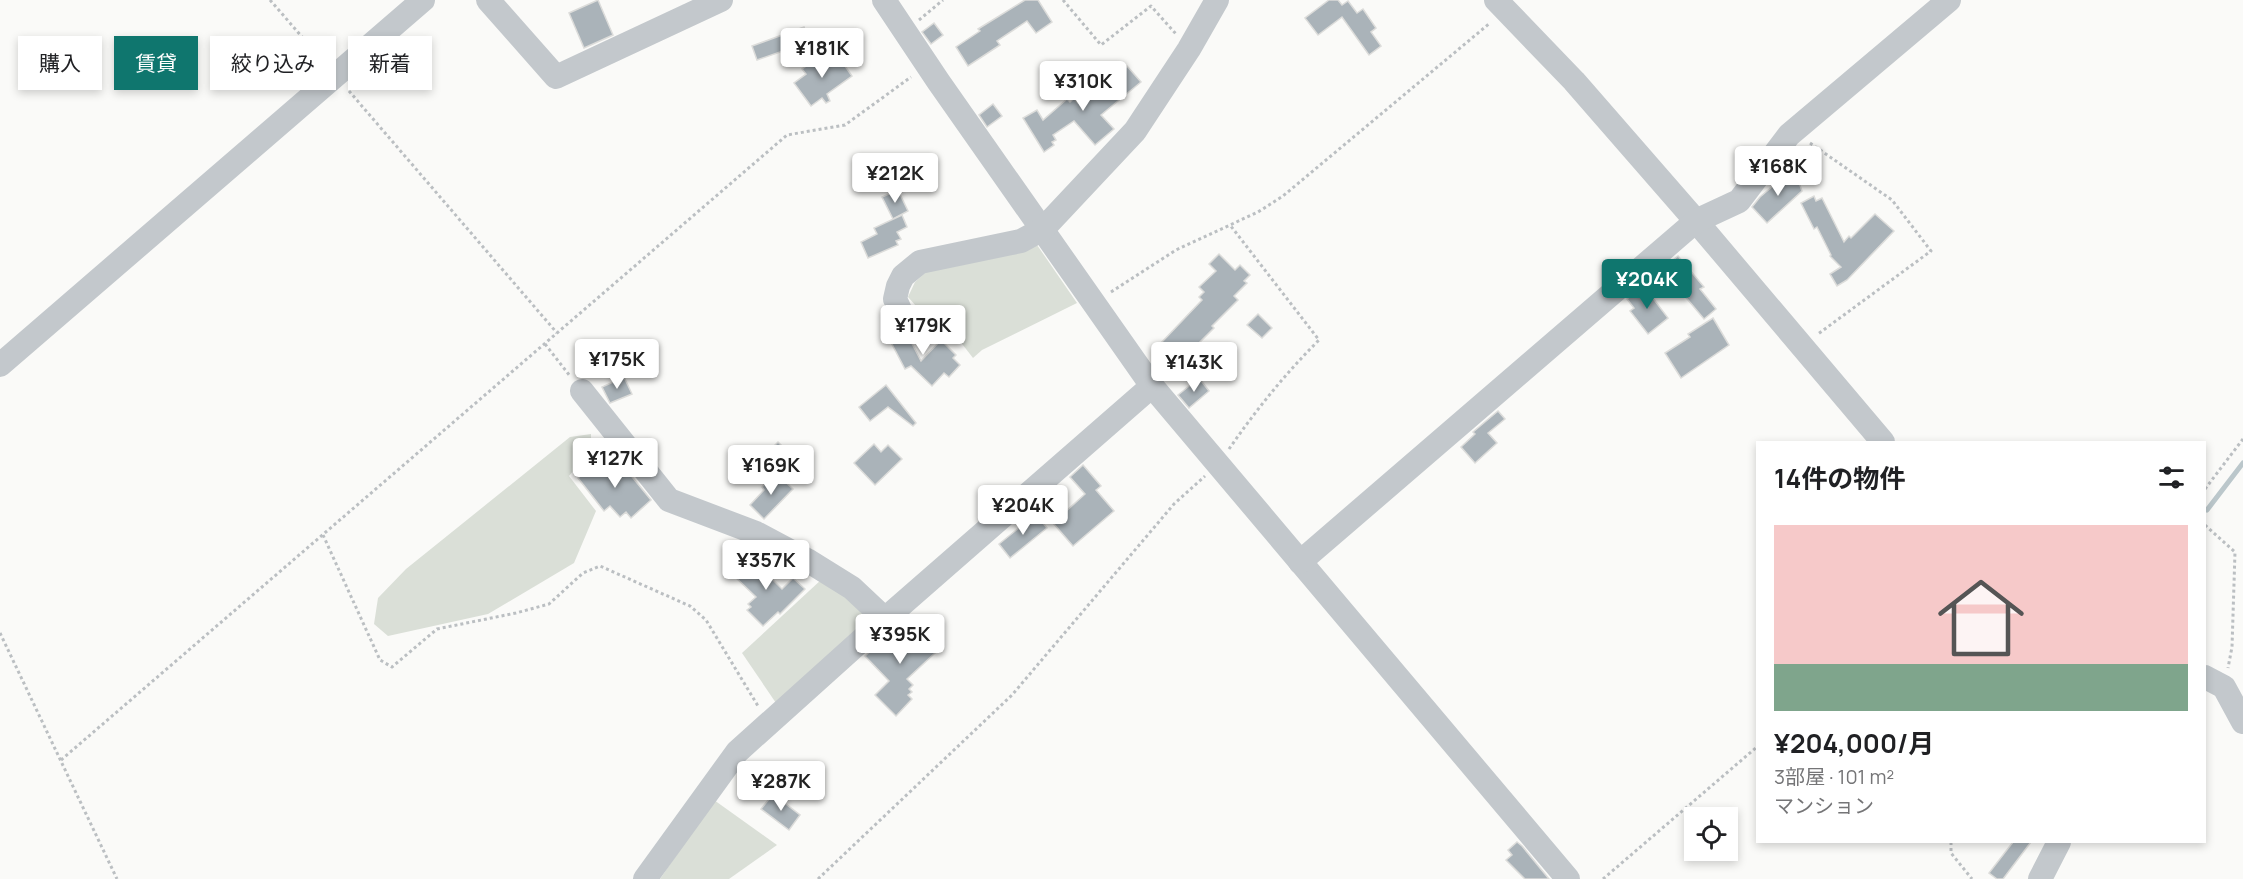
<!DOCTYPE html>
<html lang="ja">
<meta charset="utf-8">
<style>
:root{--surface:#fff;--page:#f6f6f6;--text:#202124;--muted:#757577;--line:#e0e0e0;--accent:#0f766e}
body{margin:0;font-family:Manrope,"Noto Sans JP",sans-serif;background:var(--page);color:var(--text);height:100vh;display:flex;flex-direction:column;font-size:22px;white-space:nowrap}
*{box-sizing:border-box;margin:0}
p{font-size:20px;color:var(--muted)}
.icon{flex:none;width:33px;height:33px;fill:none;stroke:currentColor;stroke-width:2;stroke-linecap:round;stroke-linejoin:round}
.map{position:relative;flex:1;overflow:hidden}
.details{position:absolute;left:1756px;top:441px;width:450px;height:402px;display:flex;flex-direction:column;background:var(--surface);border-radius:0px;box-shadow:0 3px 9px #0003}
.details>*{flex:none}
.hud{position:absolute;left:18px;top:36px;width:570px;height:54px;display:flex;gap:12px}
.tools{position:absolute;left:1684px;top:807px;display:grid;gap:12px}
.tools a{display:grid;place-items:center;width:54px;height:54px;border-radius:0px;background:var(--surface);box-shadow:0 3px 9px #0003;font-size:30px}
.price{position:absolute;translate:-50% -51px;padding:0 14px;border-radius:6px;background:#fff;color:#222;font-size:20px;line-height:39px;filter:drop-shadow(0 2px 3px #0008)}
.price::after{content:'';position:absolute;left:50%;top:36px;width:18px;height:14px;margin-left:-9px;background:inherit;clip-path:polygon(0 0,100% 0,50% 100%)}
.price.selected{background:var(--accent);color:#fff}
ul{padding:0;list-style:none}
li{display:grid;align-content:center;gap:12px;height:318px;padding:0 18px}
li+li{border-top:2px solid var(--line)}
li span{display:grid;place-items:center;height:186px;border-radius:0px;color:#555}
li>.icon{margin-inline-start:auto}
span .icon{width:108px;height:108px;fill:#fffc;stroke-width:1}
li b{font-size:26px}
h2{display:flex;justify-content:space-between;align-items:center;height:72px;padding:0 18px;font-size:26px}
.tag{padding:0 21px;border-radius:0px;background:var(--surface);box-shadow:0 3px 9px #0003;font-size:21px;line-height:54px}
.tag.selected{background:var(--accent);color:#fff}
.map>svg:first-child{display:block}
</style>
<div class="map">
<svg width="2243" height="879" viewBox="0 0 2243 879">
<rect width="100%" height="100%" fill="#fafaf8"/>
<g fill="#dadfd7">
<polygon points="1035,242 1077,303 982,350 973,358 949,327 939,332 908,297 915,282 926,272"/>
<polygon points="591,434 591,449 569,476 596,511 574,563 488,614 388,636 374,624 378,598 406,569 570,437"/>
<polygon points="822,579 856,601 865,614 861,627 776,703 742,653"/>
<polygon points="714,800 777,845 729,879 660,879"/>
</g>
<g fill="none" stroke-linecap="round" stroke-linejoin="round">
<polyline stroke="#bbc7cb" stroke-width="5" points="2207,510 2243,463"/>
</g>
<g fill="#aab3b9" stroke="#dcdcda" stroke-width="1.5">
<polygon points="598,0 613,35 584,48 569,13"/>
<polygon points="1025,0 1038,0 1052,22 1036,33 1027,21 997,41 1000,45 968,66 956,47 980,31 978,29"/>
<polygon points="1329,0 1338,0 1342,5 1348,1 1357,13 1363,9 1376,28 1371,32 1381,46 1369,55 1342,17 1318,35 1305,18"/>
<polygon points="934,23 943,35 931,44 922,32"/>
<polygon points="804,27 809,42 757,60 752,46"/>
<polygon points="836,53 852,76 827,94 830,101 826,103 822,98 811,106 794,83 806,74 802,69 815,60 817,66"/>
<polygon points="1127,66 1141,82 1101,115 1114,129 1095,145 1074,121 1053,135 1056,140 1052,142 1054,145 1044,152 1023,118 1037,110 1043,120 1067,99 1070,102 1074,98 1078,103 1085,96 1087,99 1093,93 1095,95"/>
<polygon points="993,104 1002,116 987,127 979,115"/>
<polygon points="1794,168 1802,191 1767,223 1752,207 1760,197"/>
<polygon points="898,190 908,211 893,219 882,197"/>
<polygon points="1814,196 1816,201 1822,198 1844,242 1849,236 1851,238 1875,214 1894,231 1847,280 1837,286 1830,274 1841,267 1830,256 1831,255 1817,227 1814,229 1801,203"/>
<polygon points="902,215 907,227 897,232 901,239 896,241 898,245 868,258 861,242 877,234 874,228"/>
<polygon points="1219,254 1235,270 1240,265 1250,275 1244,281 1247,283 1234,296 1238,300 1212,326 1214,328 1193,349 1199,354 1186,368 1161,343 1202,300 1199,297 1204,292 1199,287 1216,271 1209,264"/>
<polygon points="1678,256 1704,287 1700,289 1716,309 1704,319 1662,269"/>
<polygon points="1643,285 1668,318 1648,334 1630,311 1634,308 1627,299"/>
<polygon points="1258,314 1272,328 1262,338 1247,325"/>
<polygon points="1713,318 1729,345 1681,378 1665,353 1690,337 1688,334"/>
<polygon points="894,324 899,330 904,328 921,361 941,340 956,355 953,358 960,365 949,377 944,373 932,386 911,366 905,369 884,329"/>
<polygon points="624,377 632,394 610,403 602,387"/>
<polygon points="1199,378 1209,391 1189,408 1178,395"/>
<polygon points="886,385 916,423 913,426 888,407 870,421 859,407"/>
<polygon points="1498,411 1505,419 1488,433 1497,443 1475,463 1461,447 1475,434 1473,432"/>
<polygon points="778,442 789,453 769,473 756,460 769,447 771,449"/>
<polygon points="874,444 881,452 888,445 902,459 875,485 854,463"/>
<polygon points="615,456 651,500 631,518 626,512 620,517 610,506 604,511 578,478 592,466 596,471"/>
<polygon points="1083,465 1101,486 1096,490 1114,511 1073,546 1053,523 1085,494 1070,477"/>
<polygon points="775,472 793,489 764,519 750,505 764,490 762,487"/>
<polygon points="1036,514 1047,528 1010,558 999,544"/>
<polygon points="753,554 764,565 761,568 782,589 793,578 805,589 780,614 778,612 763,626 747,610 751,607 748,604 756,597 732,574"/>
<polygon points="911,620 933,644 929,647 935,653 907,679 913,685 909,689 912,692 908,695 912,699 896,716 875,695 889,681 865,656 877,645 881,649"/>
<polygon points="773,794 800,815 789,830 761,809"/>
<polygon points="1517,842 1522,846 1549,879 1525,879 1506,860 1512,855 1508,850"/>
<polygon points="2013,842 2031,842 2003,879 1997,879 1989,873"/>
</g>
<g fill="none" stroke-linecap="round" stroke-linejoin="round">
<g stroke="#bbbfc2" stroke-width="3" stroke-dasharray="3 3" stroke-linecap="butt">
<polyline points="270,0 323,61"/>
<polyline points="1063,0 1101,45 1151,6 1176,34"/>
<polyline points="919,20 943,0"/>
<polyline points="349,91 557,333"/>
<polyline points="1810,143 1892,200 1931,251 1818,334"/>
<polyline points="1111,292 1176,250 1258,212 1283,196 1490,23"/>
<polyline points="545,344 570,376"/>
<path d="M1229,449C1256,410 1285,374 1319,340L1230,225"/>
<polyline points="2205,489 2243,439"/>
<polyline points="2205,525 2235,552 2232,647 2228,668"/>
<polyline points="323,535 380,660 392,667 437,629 516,613 549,604 583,573 600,566 690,606 706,620 758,706"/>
<polyline points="0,633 117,879"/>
<polyline points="61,760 787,135 845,125 911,77"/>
<polyline points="1951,842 1951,853 1972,879"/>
<polyline points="818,879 1012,695 1174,504 1205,476"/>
<polyline points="1603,879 1758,746"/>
</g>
<g stroke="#c3c8cc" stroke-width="24">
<polyline points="488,0 556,77 721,0"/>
<polyline points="884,0 938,81 1152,386 1568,879"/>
<polyline points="1496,0 1574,81 1696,221 1883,442"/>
<polyline points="901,312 895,299 898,286 903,276 920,262 1021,241 1043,229 1135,131 1189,49 1217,0"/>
<polyline points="0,365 423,0"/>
<polyline points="582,391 669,500 756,533 807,560 852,588 885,619"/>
<polyline points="1300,562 1696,221 1739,201 1789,135 1949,0"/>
<polyline points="2205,677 2224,687 2243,722"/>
<polyline points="645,879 737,752 885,619 1152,386"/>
<polyline points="2040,879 2059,842"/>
</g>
</g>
</svg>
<div class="tools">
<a><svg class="icon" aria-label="locate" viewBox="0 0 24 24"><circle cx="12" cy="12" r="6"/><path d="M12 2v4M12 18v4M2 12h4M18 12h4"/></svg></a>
</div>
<b class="price" style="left:822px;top:79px">¥181K</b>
<b class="price" style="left:1083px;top:112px">¥310K</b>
<b class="price" style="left:1778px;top:197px">¥168K</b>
<b class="price" style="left:895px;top:204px">¥212K</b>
<b class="price selected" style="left:1647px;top:310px">¥204K</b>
<b class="price" style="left:923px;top:356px">¥179K</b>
<b class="price" style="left:617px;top:390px">¥175K</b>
<b class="price" style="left:1194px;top:393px">¥143K</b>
<b class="price" style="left:615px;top:489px">¥127K</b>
<b class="price" style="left:771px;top:496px">¥169K</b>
<b class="price" style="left:1023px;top:536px">¥204K</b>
<b class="price" style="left:766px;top:591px">¥357K</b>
<b class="price" style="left:900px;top:665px">¥395K</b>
<b class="price" style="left:781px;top:812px">¥287K</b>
<div class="hud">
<a class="tag">購入</a>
<a class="tag selected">賃貸</a>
<a class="tag">絞り込み</a>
<a class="tag">新着</a>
</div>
<section class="details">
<h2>14件の物件<svg class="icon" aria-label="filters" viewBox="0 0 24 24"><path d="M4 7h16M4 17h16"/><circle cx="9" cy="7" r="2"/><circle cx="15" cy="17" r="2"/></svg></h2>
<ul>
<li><span style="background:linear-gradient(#f6c9c9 75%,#7fa58c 0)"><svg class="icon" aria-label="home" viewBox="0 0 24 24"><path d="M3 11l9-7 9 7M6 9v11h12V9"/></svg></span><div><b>¥204,000/月</b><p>3部屋 · 101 m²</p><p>マンション</p></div></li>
</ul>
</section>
</div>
